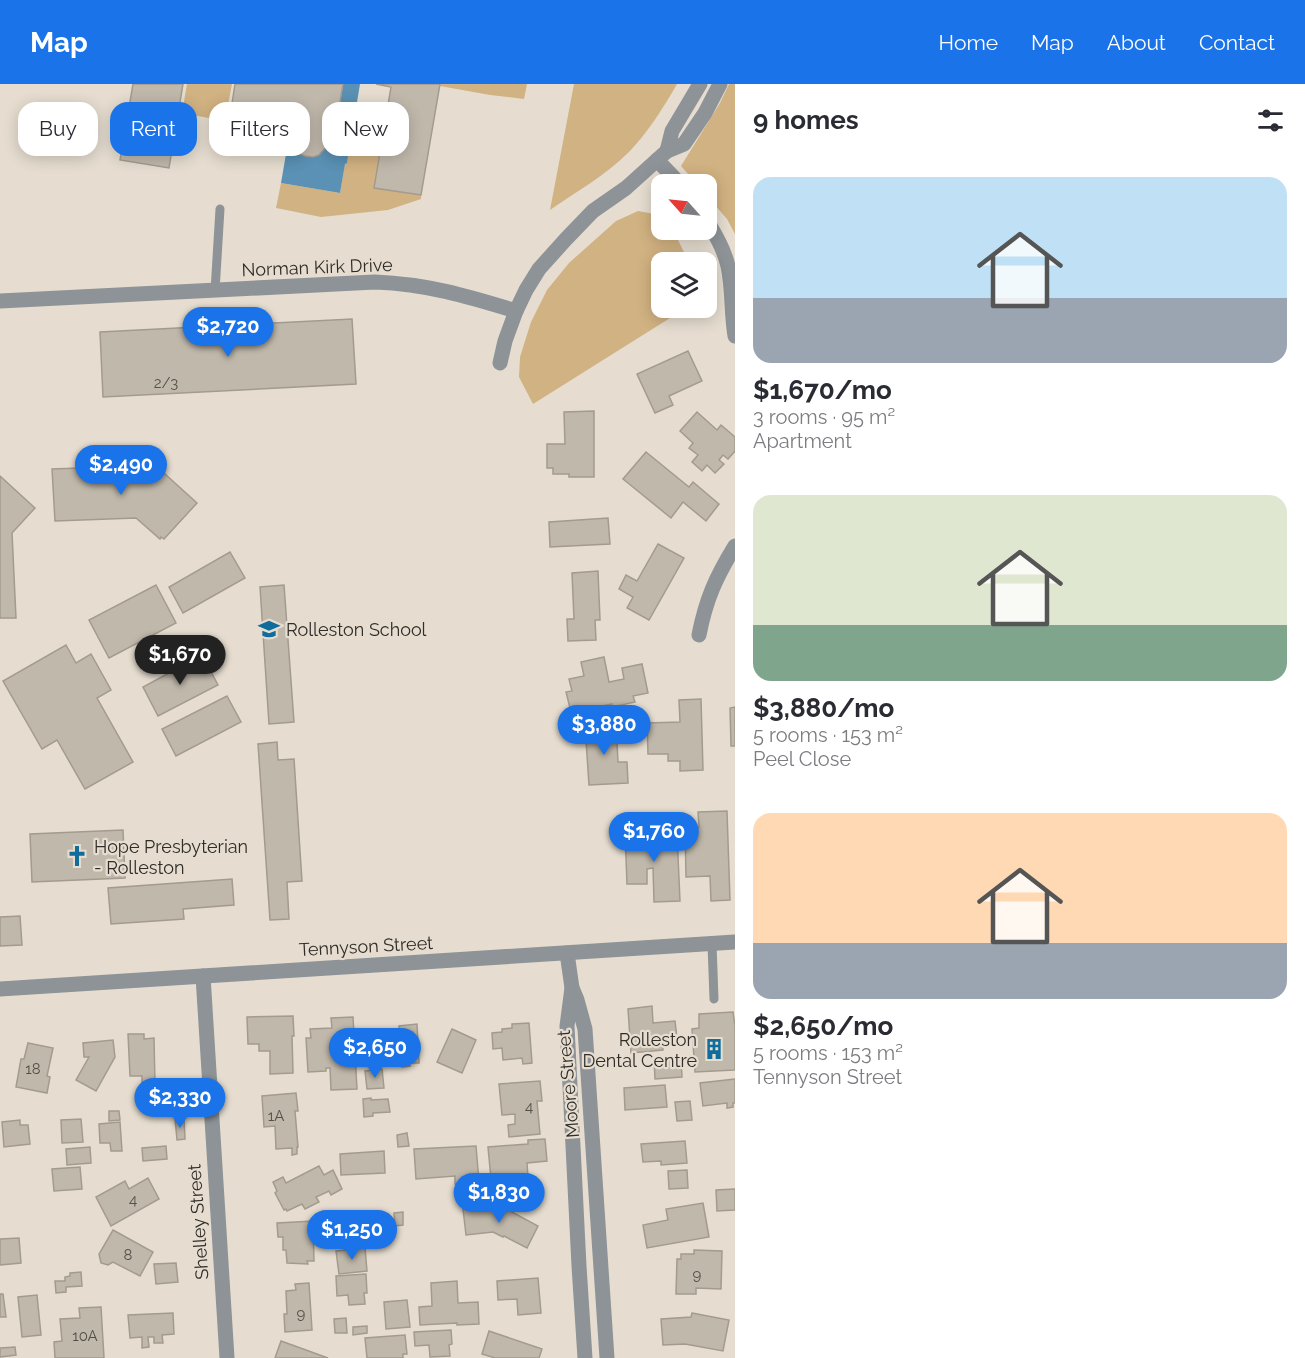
<!DOCTYPE html>
<meta charset="utf-8">
<style>
:root{--surface:#fff;--page:#f7f7f7;--text:#2b2b33;--muted:#7c7c81;--accent:#1a73e8}
body{margin:0;font-family:Raleway,sans-serif;background:var(--page);color:var(--text);height:100vh;display:flex;flex-direction:column;font-size:22px;white-space:nowrap}
*{box-sizing:border-box;margin:0}
p{font-size:20px;color:var(--muted)}
.icon{flex:none;width:33px;height:33px;fill:none;stroke:currentColor;stroke-width:2;stroke-linecap:round;stroke-linejoin:round}
.map{position:relative;flex:1;overflow:hidden}
.drawer{display:flex;flex-direction:column;background:var(--surface);width:570px}
.drawer>*{flex:none}
.hud{position:absolute;left:18px;top:18px;width:570px;height:54px;display:flex;gap:12px}
.needle{width:39px;rotate:297deg}
.fabs{position:absolute;left:651px;top:90px;display:grid;gap:12px}
.fabs a{display:grid;place-items:center;width:66px;height:66px;border-radius:12px;background:var(--surface);box-shadow:0 3px 15px #0003;font-size:30px}
.price{position:absolute;translate:-50% -51px;padding:0 14px;border-radius:21px;background:var(--accent);color:#fff;font-size:20px;line-height:39px;filter:drop-shadow(0 2px 3px #0008)}
.price::after{content:'';position:absolute;left:50%;top:36px;width:18px;height:14px;margin-left:-9px;background:inherit;clip-path:polygon(0 0,100% 0,50% 100%)}
.price.current{background:#222;color:#fff}
ul{padding:0;list-style:none}
li{display:grid;align-content:center;gap:12px;height:318px;padding:0 18px}
li span{display:grid;place-items:center;height:186px;border-radius:18px;color:#555}
li>.icon{margin-inline-start:auto}
span .icon{width:108px;height:108px;fill:#fffc;stroke-width:1}
li b{font-size:26px}
h2{display:flex;justify-content:space-between;align-items:center;height:72px;padding:0 18px;font-size:26px}
.chip{padding:0 21px;border-radius:18px;background:var(--surface);box-shadow:0 3px 15px #0003;font-size:21px;line-height:54px}
.chip.current{background:var(--accent);color:#fff}
header{display:flex;align-items:center;gap:36px;box-sizing:border-box;height:84px;padding:0 30px;background:var(--accent);color:#fff}
header strong{font-size:28px}
nav{display:flex;gap:33px;margin-inline-start:auto;font-size:21px}
main{display:flex;flex:1;min-height:0}
.map>svg:first-child{display:block}
</style>
<header>
<strong>Map</strong>
<nav><a>Home</a><a>Map</a><a>About</a><a>Contact</a></nav>
</header>
<main>
<div class="map">
<svg width="735" height="1274" viewBox="0 0 735 1274">
<rect width="100%" height="100%" fill="#e6ddd0"/>
<g fill="#d1b282">
<polygon points="187,0 232,0 225,37 182,29"/>
<polygon points="440,0 527,0 524,15 490,11 440,2"/>
<path d="M574,0H677C664,23 648,48 629,68C606,91 576,108 550,126Z"/>
<polygon points="729,0 735,0 735,150 727,135 707,112 706,100 697,100 681,82 720,19"/>
<polygon points="355,29 386,35 374,104 421,111 421,115 388,126 321,133 276,124 281,99 340,109 345,79 347,79"/>
<polygon points="638,127 660,131 661,134 662,146 671,146 676,152 689,178 662,178 662,224 686,224 533,320 519,293 520,273 531,238 547,206 569,179 616,137"/>
</g>
<path fill="#5a91b4" d="M343,0H360L347,79L345,80L340,109L281,99L292,35L295,36C294,42 291,50 292,56C292,71 308,74 319,71C335,56 340,21 343,0Z"/>
<g fill="#c0b8ab" stroke="#a39b8e" stroke-width="1.5">
<polygon points="133,0 183,0 169,84 120,76"/>
<polygon points="235,0 343,0 338,30 326,63 319,71 313,73 305,72 300,70 293,61 292,56 295,36 292,35 287,67 261,62 264,45 229,39"/>
<polygon points="376,0 440,0 421,111 374,104 391,3"/>
<polygon points="352,235 356,300 103,313 100,248"/>
<polygon points="688,267 702,297 669,312 673,321 655,329 637,290"/>
<polygon points="594,327 594,393 569,393 569,390 553,390 553,384 547,384 547,360 565,360 564,328"/>
<polygon points="697,328 717,346 721,341 735,353 735,367 728,375 723,371 719,376 724,380 715,389 707,381 702,387 692,378 698,371 689,364 693,359 680,347"/>
<polygon points="646,368 689,403 693,398 719,420 706,437 683,418 671,434 623,395"/>
<polygon points="130,375 130,382 155,381 197,419 164,455 161,453 160,455 136,434 55,437 52,385 108,383 108,376"/>
<polygon points="0,392 35,424 12,449 16,534 0,534"/>
<polygon points="608,434 610,460 550,463 549,438"/>
<polygon points="658,460 684,474 649,536 627,524 633,513 619,505 626,491 637,497"/>
<polygon points="230,468 245,494 183,529 169,503"/>
<polygon points="598,487 600,536 595,536 596,556 568,557 567,535 574,535 572,489"/>
<polygon points="156,501 176,539 109,574 89,536"/>
<polygon points="284,501 294,638 269,640 260,503"/>
<polygon points="66,561 76,579 91,570 111,606 97,614 133,678 85,705 57,656 42,665 3,597"/>
<polygon points="202,571 218,601 158,632 143,603"/>
<polygon points="604,573 609,598 624,595 622,584 642,580 648,609 633,612 635,618 612,623 612,620 571,628 566,608 572,607 569,595 584,592 581,578"/>
<polygon points="227,612 241,638 176,672 162,645"/>
<polygon points="701,615 703,686 680,687 680,677 668,677 668,670 648,670 647,639 680,638 679,616"/>
<polygon points="735,623 735,662 731,662 730,624"/>
<polygon points="616,639 618,678 627,678 628,699 589,701 585,641"/>
<polygon points="277,658 278,676 294,675 302,797 287,798 289,835 270,836 258,660"/>
<polygon points="727,727 730,816 711,817 710,792 686,793 685,744 699,743 698,728"/>
<polygon points="123,746 125,794 32,798 30,750"/>
<polygon points="648,746 648,751 677,750 680,817 654,818 653,784 647,785 647,800 627,800 625,747"/>
<polygon points="232,795 234,821 183,825 184,835 111,840 108,804"/>
<polygon points="20,832 22,861 0,862 0,833"/>
<polygon points="652,922 653,939 675,937 677,954 662,955 663,966 631,969 628,925"/>
<polygon points="733,928 735,942 735,986 695,988 692,945 699,944 699,930"/>
<polygon points="293,932 294,952 292,952 293,989 270,990 270,967 259,967 259,960 248,960 247,933"/>
<polygon points="353,933 357,1005 331,1006 330,984 326,984 326,987 308,988 306,954 311,954 310,945 332,944 331,934"/>
<polygon points="529,939 532,979 523,980 522,974 503,976 502,964 493,965 492,949 502,948 502,945 512,944 512,940"/>
<polygon points="417,940 419,979 409,979 410,982 402,983 402,980 384,981 382,953 388,953 387,945 399,945 399,942"/>
<polygon points="452,945 476,956 462,989 437,978"/>
<polygon points="128,950 144,950 144,955 154,954 155,1001 142,1001 142,992 130,992"/>
<polygon points="113,956 115,973 96,1007 76,996 89,973 84,973 83,959"/>
<polygon points="28,959 53,964 47,992 50,993 47,1009 16,1003 21,975 24,975"/>
<polygon points="681,974 682,993 655,995 654,975"/>
<polygon points="382,985 384,1004 367,1005 365,987"/>
<polygon points="735,995 735,1019 733,1019 733,1023 727,1024 727,1019 703,1022 700,999"/>
<polygon points="540,997 542,1017 537,1017 540,1050 509,1053 508,1041 515,1040 515,1030 502,1031 499,1000"/>
<polygon points="665,1001 667,1023 625,1026 624,1004"/>
<rect x="144" y="1008" width="11" height="17"/>
<polygon points="296,1009 298,1027 295,1027 298,1063 297,1063 297,1070 292,1071 292,1064 276,1065 275,1042 264,1043 262,1012"/>
<polygon points="371,1014 371,1016 388,1015 390,1028 373,1029 373,1032 364,1033 363,1015"/>
<polygon points="690,1017 692,1036 677,1037 675,1018"/>
<polygon points="109,1027 119,1027 120,1036 109,1037"/>
<polygon points="175,1034 184,1034 185,1055 177,1056"/>
<polygon points="81,1035 83,1058 62,1059 61,1036"/>
<polygon points="20,1036 20,1041 28,1041 30,1060 4,1063 2,1038"/>
<polygon points="120,1038 122,1067 111,1067 110,1059 100,1059 99,1040"/>
<polygon points="407,1049 409,1062 398,1063 397,1051"/>
<polygon points="545,1055 547,1077 527,1079 528,1094 512,1095 512,1093 491,1095 488,1063 528,1060 528,1056"/>
<polygon points="685,1057 687,1079 661,1081 661,1077 643,1078 641,1060"/>
<polygon points="166,1062 167,1075 143,1077 142,1064"/>
<polygon points="476,1062 479,1098 455,1100 455,1092 416,1095 414,1065"/>
<polygon points="90,1063 91,1079 67,1081 66,1065"/>
<polygon points="384,1067 385,1089 341,1091 340,1070"/>
<polygon points="319,1082 324,1091 333,1086 342,1105 331,1111 329,1107 316,1113 319,1118 305,1125 302,1120 287,1127 286,1125 284,1126 275,1109 277,1107 273,1098 283,1093 286,1099"/>
<polygon points="80,1083 82,1105 54,1107 52,1085"/>
<polygon points="687,1086 688,1104 669,1105 668,1087"/>
<polygon points="148,1094 159,1115 111,1142 96,1113 125,1097 129,1105"/>
<polygon points="735,1105 735,1126 717,1127 716,1106"/>
<polygon points="703,1119 709,1153 647,1164 643,1141 668,1136 666,1125"/>
<polygon points="499,1121 538,1142 527,1164 504,1152 503,1153 493,1148 466,1151 463,1125"/>
<polygon points="403,1128 403,1141 395,1142 394,1129"/>
<polygon points="328,1130 329,1143 317,1144 316,1131"/>
<polygon points="313,1137 314,1177 307,1177 308,1180 287,1179 286,1166 283,1166 283,1153 278,1153 277,1139"/>
<polygon points="113,1146 153,1168 140,1192 113,1178 108,1181 101,1179 99,1170"/>
<polygon points="19,1154 21,1179 0,1181 0,1155"/>
<polygon points="365,1164 367,1187 339,1190 336,1167"/>
<polygon points="694,1166 722,1167 721,1205 696,1204 696,1210 676,1210 677,1175 681,1175 681,1170 694,1170"/>
<polygon points="176,1179 178,1198 156,1200 154,1180"/>
<polygon points="81,1188 82,1202 66,1203 66,1208 56,1209 55,1197 65,1197 65,1193 70,1192 70,1189"/>
<polygon points="366,1190 367,1209 364,1209 365,1220 349,1221 348,1211 337,1212 336,1192"/>
<polygon points="538,1194 541,1229 518,1231 517,1215 498,1216 497,1197"/>
<polygon points="457,1197 458,1219 478,1218 479,1240 457,1241 457,1239 420,1241 419,1223 432,1222 431,1199"/>
<polygon points="309,1199 312,1246 285,1248 284,1230 287,1230 286,1207 296,1206 295,1200"/>
<polygon points="0,1210 3,1210 6,1233 0,1233"/>
<polygon points="37,1211 41,1251 22,1253 18,1213"/>
<polygon points="407,1216 410,1243 386,1245 384,1218"/>
<polygon points="101,1223 104,1274 55,1274 54,1258 62,1257 60,1235 80,1234 79,1224"/>
<polygon points="173,1229 174,1250 162,1251 163,1259 154,1259 154,1253 148,1253 149,1263 142,1264 142,1253 130,1254 128,1231"/>
<polygon points="692,1229 729,1236 723,1267 685,1260 663,1261 661,1235 691,1233"/>
<polygon points="346,1234 347,1249 335,1249 334,1235"/>
<polygon points="367,1242 367,1249 353,1251 353,1243"/>
<polygon points="451,1246 452,1260 449,1261 450,1272 430,1273 429,1261 415,1262 414,1248"/>
<polygon points="489,1247 542,1265 539,1274 495,1274 482,1270"/>
<polygon points="405,1251 407,1270 403,1270 403,1274 367,1274 365,1254"/>
<polygon points="281,1257 328,1274 275,1274"/>
<polygon points="15,1263 16,1271 0,1273 0,1264"/>
</g>
<g fill="none" stroke-linecap="round" stroke-linejoin="round">
<g stroke="#8d9397" stroke-width="9">
<polyline points="215,207 220,125"/>
<polyline points="712,860 714,915"/>
</g>
<g stroke="#8d9397" stroke-width="15">
<polyline points="667,67 672,47 700,0"/>
<polyline points="657,76 680,100"/>
<path d="M706,135C715,150 724,165 728,182C733,205 731,229 735,252"/>
<path d="M0,217L375,198C427,200 467,212 516,227L526,206L539,185L566,155L593,127L626,104L667,67L684,60L705,29L720,0"/>
<polyline points="500,279 505,257 516,227"/>
<path d="M699,551C706,515 716,493 735,462"/>
<polyline points="567,869 572,904 577,916 585,945 607,1274"/>
<polyline points="203,892 227,1274"/>
<polyline points="572,904 567,942 579,1182 585,1274"/>
</g>
<polyline stroke="#8d9397" stroke-width="15" points="0,905 735,858"/>
</g>
<defs>
<symbol id="school-bare" viewBox="-9 -9 18 18"><path d="M0-5L7-2L0 1L-7-2ZM-4 1L0 2.5L4 1V4Q0 6-4 4Z" fill="#0f6c9b" stroke="#e6ddd0" stroke-width="2.5" paint-order="stroke"/></symbol>
<symbol id="church-bare" viewBox="-9 -9 18 18"><path d="M-1.2-6h2.4v3.5h3.3v2.4h-3.3V6h-2.4V-.1h-3.3v-2.4h3.3Z" fill="#0f6c9b" stroke="#e6ddd0" stroke-width="2.5" paint-order="stroke"/></symbol>
<symbol id="building-bare" viewBox="-9 -9 18 18"><path d="M-4-6H4V6H1V3H-1V6H-4ZM-2.5-4.3h1.7v1.8h-1.7ZM.8-4.3h1.7v1.8H.8ZM-2.5-1h1.7V.8h-1.7ZM.8-1h1.7V.8H.8Z" fill="#0f6c9b" stroke="#e6ddd0" stroke-width="2.5" paint-order="stroke"/></symbol>
</defs>
<g fill-rule="evenodd">
<use href="#school-bare" x="254" y="530" width="30" height="30"/>
<use href="#church-bare" x="62" y="757" width="30" height="30"/>
<use href="#building-bare" x="699" y="950" width="30" height="30"/>
</g>
<g text-anchor="middle" dominant-baseline="central" stroke-width="4.5" stroke-linejoin="round" paint-order="stroke">
<g font-size="15" fill="#545049">
<text x="166" y="299">2/3</text>
<text x="33" y="985">18</text>
<text x="529" y="1023">4</text>
<text x="276" y="1032">1A</text>
<text x="133" y="1116">4</text>
<text x="128" y="1171">8</text>
<text x="697" y="1191">9</text>
<text x="301" y="1230">9</text>
<text x="85" y="1252">10A</text>
</g>
<g font-size="18" fill="#302d28" stroke="#e6ddd0">
<text transform="translate(317 183) rotate(-2)">Norman Kirk Drive</text>
<text transform="translate(366 862) rotate(-3)">Tennyson Street</text>
<text transform="translate(568 1000) rotate(-95)">Moore Street</text>
<text transform="translate(198 1138) rotate(-94)">Shelley Street</text>
</g>
<g font-size="18" fill="#302d28" stroke="#e6ddd0" text-anchor="start">
<text x="286" y="545">Rolleston School</text>
<text x="94" y="762">Hope Presbyterian<tspan x="94" dy="21">- Rolleston</tspan></text>
<text x="697" y="955" text-anchor="end">Rolleston<tspan x="697" dy="21">Dental Centre</tspan></text>
</g>
</g>
</svg>
<div class="fabs">
<a><svg class="needle" viewBox="-14 -14 28 28"><path d="M0-13l5 13h-10z" fill="#e53935"/><path d="M0 13l5-13h-10z" fill="#7c7c81"/></svg></a>
<a><svg class="icon" aria-label="layers" viewBox="0 0 24 24"><path d="M12 4l9 5-9 5-9-5zM3 14l9 5 9-5"/></svg></a>
</div>
<b class="price" style="left:228px;top:274px">$2,720</b>
<b class="price" style="left:121px;top:412px">$2,490</b>
<b class="price current" style="left:180px;top:602px">$1,670</b>
<b class="price" style="left:604px;top:672px">$3,880</b>
<b class="price" style="left:654px;top:779px">$1,760</b>
<b class="price" style="left:375px;top:995px">$2,650</b>
<b class="price" style="left:180px;top:1045px">$2,330</b>
<b class="price" style="left:499px;top:1140px">$1,830</b>
<b class="price" style="left:352px;top:1177px">$1,250</b>
<div class="hud">
<a class="chip">Buy</a>
<a class="chip current">Rent</a>
<a class="chip">Filters</a>
<a class="chip">New</a>
</div>
</div>
<section class="drawer">
<h2>9 homes<svg class="icon" aria-label="filters" viewBox="0 0 24 24"><path d="M4 7h16M4 17h16"/><circle cx="9" cy="7" r="2"/><circle cx="15" cy="17" r="2"/></svg></h2>
<ul>
<li><span style="background:linear-gradient(#bfe0f5 65%,#9aa5b1 0)"><svg class="icon" aria-label="home" viewBox="0 0 24 24"><path d="M3 11l9-7 9 7M6 9v11h12V9"/></svg></span><div><b>$1,670/mo</b><p>3 rooms · 95 m²</p><p>Apartment</p></div></li>
<li><span style="background:linear-gradient(#dfe7d0 70%,#7fa58c 0)"><svg class="icon" aria-label="home" viewBox="0 0 24 24"><path d="M3 11l9-7 9 7M6 9v11h12V9"/></svg></span><div><b>$3,880/mo</b><p>5 rooms · 153 m²</p><p>Peel Close</p></div></li>
<li><span style="background:linear-gradient(#ffd9b3 70%,#9aa5b1 0)"><svg class="icon" aria-label="home" viewBox="0 0 24 24"><path d="M3 11l9-7 9 7M6 9v11h12V9"/></svg></span><div><b>$2,650/mo</b><p>5 rooms · 153 m²</p><p>Tennyson Street</p></div></li>
</ul>
</section>
</main>
